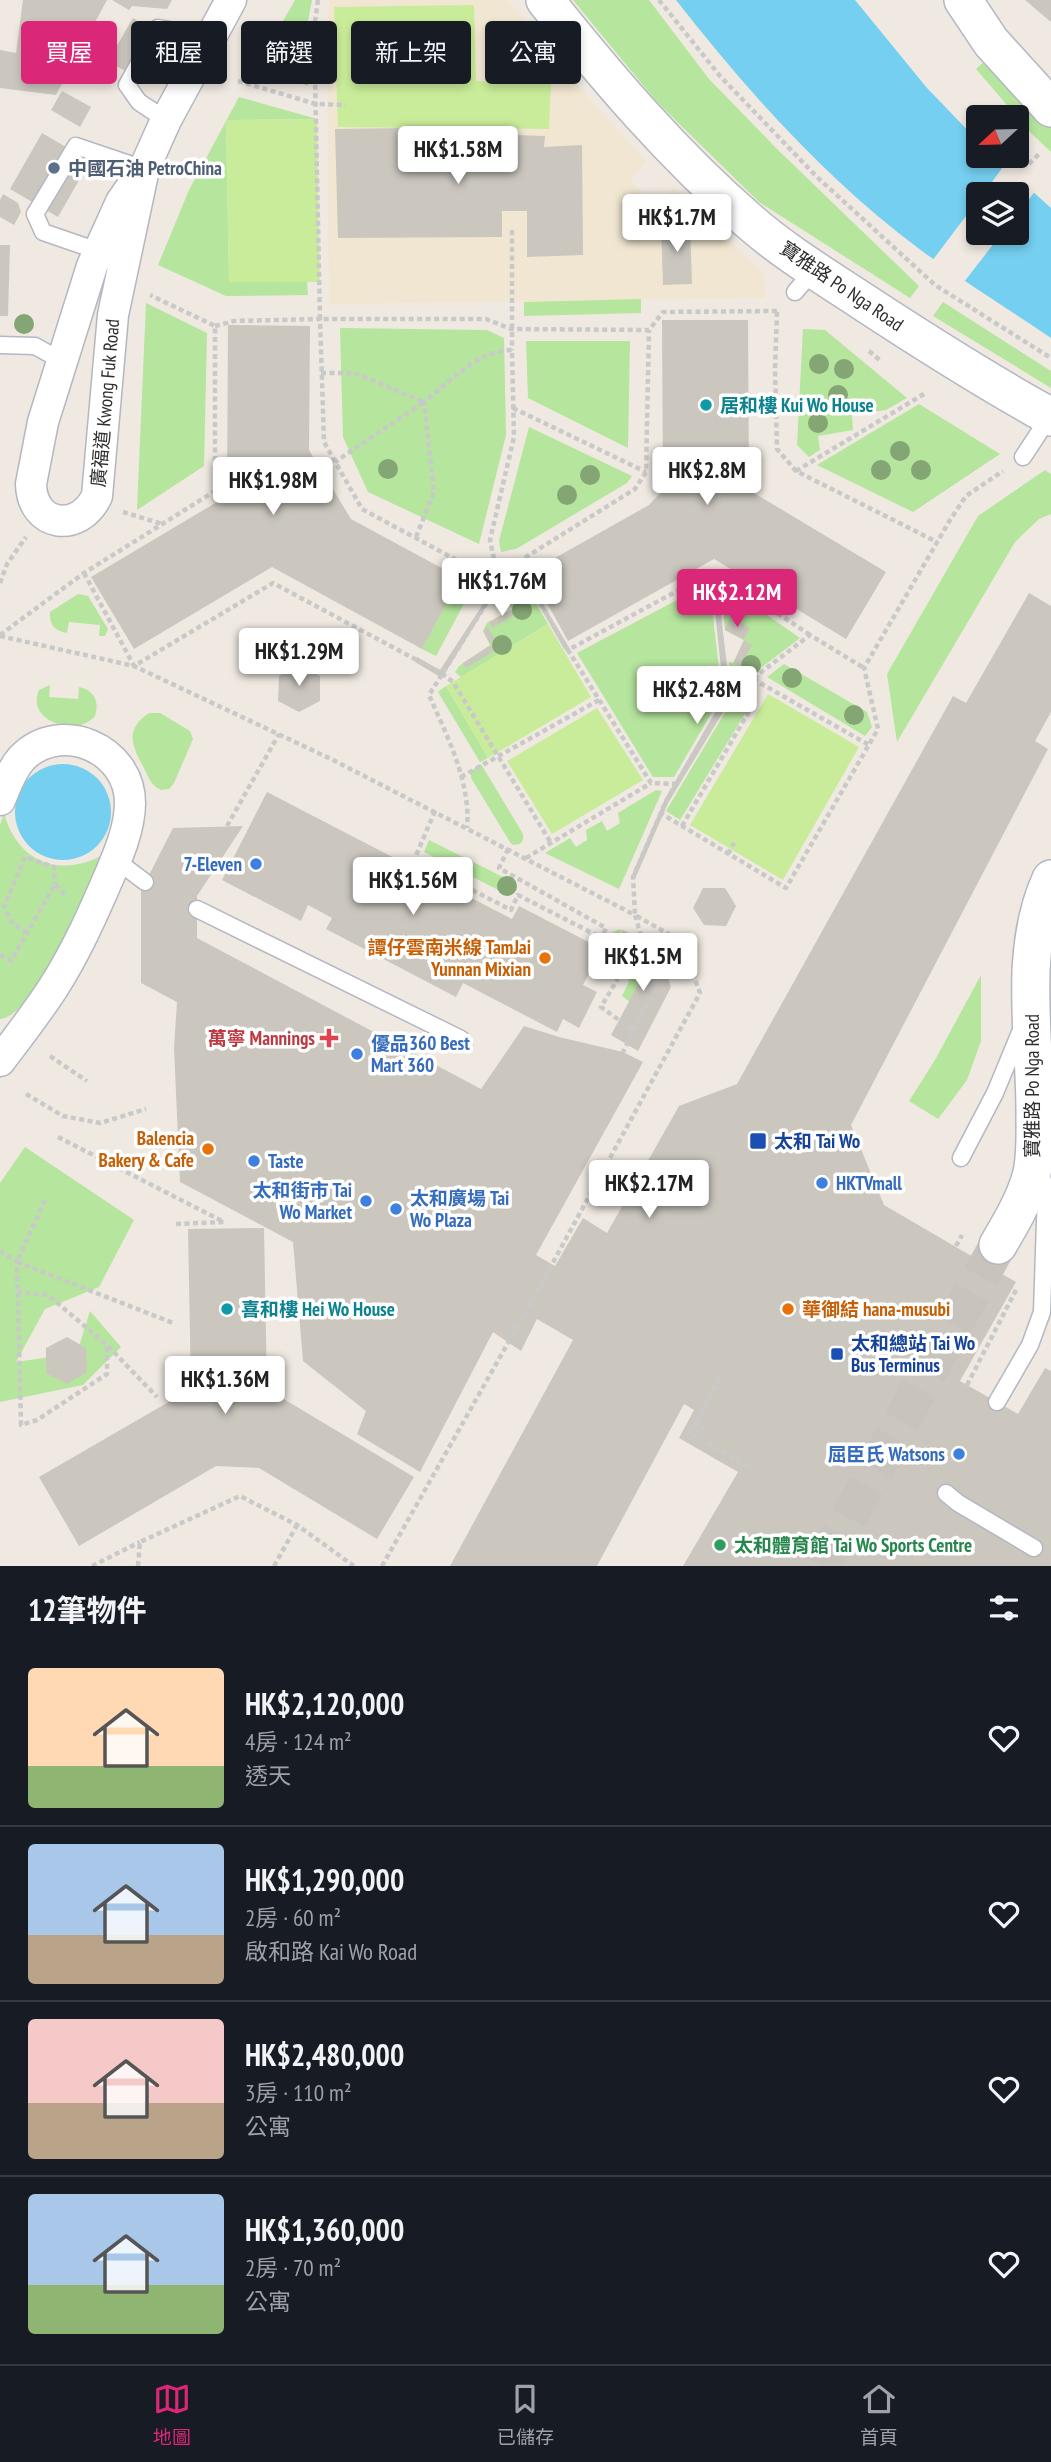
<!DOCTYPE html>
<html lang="zh-TW">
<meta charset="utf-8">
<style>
:root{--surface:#171b24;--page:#242831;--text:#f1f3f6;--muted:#9ea1a6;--line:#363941;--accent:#db2777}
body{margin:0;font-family:"PT Sans Narrow","Noto Sans TC",sans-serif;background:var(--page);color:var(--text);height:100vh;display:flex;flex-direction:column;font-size:26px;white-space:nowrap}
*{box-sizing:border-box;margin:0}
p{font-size:23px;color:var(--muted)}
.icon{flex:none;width:38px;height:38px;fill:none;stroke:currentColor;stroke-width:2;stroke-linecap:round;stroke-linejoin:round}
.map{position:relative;height:1566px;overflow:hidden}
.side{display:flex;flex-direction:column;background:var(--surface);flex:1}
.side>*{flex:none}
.banner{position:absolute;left:21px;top:21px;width:700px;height:63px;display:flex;gap:14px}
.needle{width:46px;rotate:248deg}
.controls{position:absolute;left:966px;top:105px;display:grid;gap:14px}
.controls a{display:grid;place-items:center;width:63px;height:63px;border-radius:7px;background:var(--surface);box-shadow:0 4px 10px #0003;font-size:35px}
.price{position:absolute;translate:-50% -60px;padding:0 16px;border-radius:7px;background:#fff;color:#222;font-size:23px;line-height:46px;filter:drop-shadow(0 2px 4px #0008)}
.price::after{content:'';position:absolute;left:50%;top:42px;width:21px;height:16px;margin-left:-10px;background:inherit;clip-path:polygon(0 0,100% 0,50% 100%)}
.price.current{background:var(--accent);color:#fff}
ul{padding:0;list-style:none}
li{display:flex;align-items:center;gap:21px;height:175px;padding:0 28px}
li+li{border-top:2px solid var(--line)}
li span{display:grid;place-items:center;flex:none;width:196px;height:140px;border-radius:7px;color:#555}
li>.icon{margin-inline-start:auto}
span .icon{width:84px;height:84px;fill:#fffc;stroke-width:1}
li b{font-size:30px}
h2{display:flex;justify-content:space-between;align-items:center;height:84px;padding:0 28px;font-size:30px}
.pill{padding:0 24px;border-radius:7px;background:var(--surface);box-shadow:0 4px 10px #0003;font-size:24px;line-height:63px}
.pill.current{background:var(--accent);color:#fff}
.tabs{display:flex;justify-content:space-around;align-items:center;height:98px;border-top:2px solid var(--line);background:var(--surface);font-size:19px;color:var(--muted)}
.tabs a{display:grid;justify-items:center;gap:4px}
.tabs .current{color:var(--accent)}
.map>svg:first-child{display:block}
</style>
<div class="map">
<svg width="1051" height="1566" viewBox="0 0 1051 1566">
<rect width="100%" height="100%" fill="#efe9e1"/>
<polygon fill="#f0e6d1" points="330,0 507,0 560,66 646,162 630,181 656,206 673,188 764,274 765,298 329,304 327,25"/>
<g fill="#b6e59e">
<polygon points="295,0 312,0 306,32 308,86 256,68"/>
<polygon points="573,0 649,0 709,79 778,150 919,286 910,298 759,202 656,101"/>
<polygon points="989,57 1051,124 1051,152 1031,133 976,69"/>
<polygon points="239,97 317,119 226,120 229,281 307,282 308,295 226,296 158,265 189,190"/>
<polygon points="641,299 641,313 524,316 524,302"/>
<polygon points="943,302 1051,371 1051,388 933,316"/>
<polygon points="146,303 207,333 204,466 137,510"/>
<polygon points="340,328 487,330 504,338 506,435 479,544 368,492 343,437"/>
<polygon points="803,329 825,330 907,398 886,410 852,415 853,430 818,436 820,450 809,457 797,445"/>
<polygon points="526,341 630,341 628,448 528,398"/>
<polygon points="919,404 1000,454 913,512 817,465"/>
<polygon points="529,427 632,476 627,483 516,549 501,552 499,541"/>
<polygon points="1045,470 1051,474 1051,514 1039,519 1015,542 897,742 887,674 978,516"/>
<polygon points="709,583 722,695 674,777 653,777 577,653"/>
<polygon points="721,583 800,638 743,682 730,675 729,662 733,663 744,640 725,630"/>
<polygon points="525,584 548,624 461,677 455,672 459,666 490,645 483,631 487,623 512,609 503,589"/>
<polygon points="453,590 467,598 436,656 422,649"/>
<path d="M78,594L88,596L108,629L105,636H99L100,625L69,622L67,633C55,631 49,625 50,612Z"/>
<polygon points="784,664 867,712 872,727 865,736 767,677"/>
<path d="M50,685L49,697L78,699L79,687C94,690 100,702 95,716C77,738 25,721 39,690Z"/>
<polygon points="446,686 488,758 480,762 438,692"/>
<polygon points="736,694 751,704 680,820 666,811"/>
<path d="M149,713H160L190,731L193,739L174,783L169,789L161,790C152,786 148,777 144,768C132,746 124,730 149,713Z"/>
<polygon points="481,764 523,834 523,840 520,844 513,845 510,842 471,778 471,771"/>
<polygon points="656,790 662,791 619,889 545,853 570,838 576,847 587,840 586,830 602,821 607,831 620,823 618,813"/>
<path d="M4,813C18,864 62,879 106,853C90,887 37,1016 0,1019V825Z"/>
<polygon points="429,840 515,883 508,895 424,852"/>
<polygon points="620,929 639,983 630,1002 622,996 629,982 611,933"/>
<polygon points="981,975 981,1041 967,1080 938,1119 909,1101 935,1060"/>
<polygon points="25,1147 134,1220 99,1287 45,1309 16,1362 77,1353 90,1311 121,1347 83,1385 0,1402 0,1183"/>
</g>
<g fill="#c9ec9a">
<polygon points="474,5 476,81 551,83 549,129 338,127 334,7"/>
<polygon points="317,119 320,282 229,282 226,120"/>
<polygon points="548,624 591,697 488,758 446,686"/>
<polygon points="768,694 859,747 783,880 690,825"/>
<polygon points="597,708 643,780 552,834 507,761"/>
</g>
<g fill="#75cff0" fill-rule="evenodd">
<path d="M676,0H855L927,88L978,141V156H993L1051,208V338C1007,308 961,280 918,248C826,179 747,91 676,0ZM978,194H1017V233H978Z"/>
<circle cx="63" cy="812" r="48"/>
</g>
<g fill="#efe9e1">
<polygon points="1006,163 1036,190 1017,215 1017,194 983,194"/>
<polygon points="978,200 978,233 1002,233 964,282 932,261"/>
</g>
<g fill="#cbc7bf">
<polygon points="23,0 107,0 56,95 0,88 0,50 16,53"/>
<polygon points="112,0 172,0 167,9 132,6 129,10"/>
<polygon points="1025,0 1051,0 1051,22"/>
<polygon points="133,18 164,37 140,80 108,61"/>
<polygon points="62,91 91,107 80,127 51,110"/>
<polygon points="478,127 489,134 545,136 544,147 582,145 583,255 527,257 527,211 502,211 502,237 338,238 335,129"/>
<polygon points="42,133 90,161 58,217 10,189"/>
<polygon points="3,194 18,203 21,212 14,225 0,217 0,200"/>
<polygon points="690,223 692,284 663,285 661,224"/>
<polygon points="0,245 10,245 8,316 0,316"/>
<polygon points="662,320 748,320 749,490 886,572 846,639 714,559 568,641 530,572 649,505 663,490"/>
<polygon points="228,325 310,326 309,450 351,519 460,578 422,649 272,567 134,649 91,577 227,496"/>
<polygon points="463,560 499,580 526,575 568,646 564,649 525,580 500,584 442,678 415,662 417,657 440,670 496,584 461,565"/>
<polygon points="712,582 717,582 731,699 668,803 635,879 631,877 665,799 724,697"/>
<polygon points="1029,593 1051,606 1051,712 1035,741 1048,749 851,1125 884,1205 1016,1282 960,1381 1018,1414 1045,1368 1051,1371 1051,1566 683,1566 738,1472 679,1438 694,1410 684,1404 597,1566 450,1566 573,1340 537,1319 521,1351 493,1332 420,1472 357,1434 366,1411 303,1361 293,1242 180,1182 174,1048 177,1002 141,983 141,891 173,828 243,826 197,896 197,938 481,1089 524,1026 559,1037 623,1052 643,1062 536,1255 555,1266 583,1218 607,1233 679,1106 737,1084 953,696 966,703"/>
<polygon points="513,609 516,614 492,628 489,622"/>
<polygon points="730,618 750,628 744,640 725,630"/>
<polygon points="488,627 496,641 491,645 494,651 466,668 463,663 491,645 483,631"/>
<polygon points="744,640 752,645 740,667 734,662"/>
<polygon points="298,664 320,676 320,701 299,712 278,701 279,676"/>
<polygon points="267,792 512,919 519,906 602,949 583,985 597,992 579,1028 563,1019 557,1032 463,983 456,997 326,929 332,918 308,905 301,921 222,880"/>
<polygon points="703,888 725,888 736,906 726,926 704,925 693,908"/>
<polygon points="621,929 659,950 671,987 638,1051 611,1035 640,981"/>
<polygon points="264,1228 267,1389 414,1477 377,1539 259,1468 216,1466 79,1546 39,1477 191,1389 188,1229"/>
<polygon points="67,1337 86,1348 87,1372 67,1384 46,1373 46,1348"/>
</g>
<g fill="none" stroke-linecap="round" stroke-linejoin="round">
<polyline stroke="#c8c4bd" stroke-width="37" stroke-dasharray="37 18" stroke-linecap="butt" points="822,1566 998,1245"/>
<defs>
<g id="service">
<polyline points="166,120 139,102 127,85 156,32 158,28 211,37"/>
<polyline points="104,253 43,232 35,214 76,146 144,169"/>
<polyline points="795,292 815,269"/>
<polyline points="0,345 35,346 62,361"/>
<polyline points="1023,457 1050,416"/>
<polyline points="116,860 145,882"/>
<polyline points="197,909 461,1039"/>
<polyline points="961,1158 995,1093 1021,1030"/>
<polyline points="997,1402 1030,1345 1042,1312 1046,1191 1040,1170"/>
<polyline points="946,1493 958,1503 1034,1548"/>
</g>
<g id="minor">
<path d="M144,169L121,202L92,266L43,422L31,484C32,527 79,534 97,496L113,315L144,169L166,120L231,0"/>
<path d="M0,800C6,786 11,770 22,758C60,719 130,748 130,803C130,828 118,856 108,879C92,916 75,954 53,988C37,1013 18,1037 0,1061"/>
</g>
<g id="tertiary">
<path d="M545,0C608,79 673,155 749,221C783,251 824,276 862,301C923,341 986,381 1051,417"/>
<polyline points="963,0 991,42 1051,108"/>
<path d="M998,1245C1011,1223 1024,1201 1031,1177C1036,1158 1035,1138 1035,1118C1036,1039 1017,954 1051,879"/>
</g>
</defs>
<use href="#service" stroke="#b4b7c1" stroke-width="19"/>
<use href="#minor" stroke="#b4b7c1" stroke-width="33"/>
<use href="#tertiary" stroke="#b4b7c1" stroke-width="40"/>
<g stroke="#c9c9c9" stroke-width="4.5" stroke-dasharray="5 3.5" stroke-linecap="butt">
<polyline points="318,0 314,29 320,319 486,319 511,329 649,330 663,312 777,311"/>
<polyline points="659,0 720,76 817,177 935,285 1051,358"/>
<polyline points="238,81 316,104 346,105"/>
<polyline points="1029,164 1039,154"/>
<polyline points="512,230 512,350"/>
<polyline points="777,312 775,369 777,449 796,471 937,542"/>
<path d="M215,326L234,321L320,319L324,442L362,509L499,583L429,695C447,736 471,782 467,828"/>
<polyline points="869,351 882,362"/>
<polyline points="321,373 355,373 424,402 335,462"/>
<polyline points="513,408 646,472"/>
<polyline points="796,471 924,394"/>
<polyline points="123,512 162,524"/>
<path d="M416,537L434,492L424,402C449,382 478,350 512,350L514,437L490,540L499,583L525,578L568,650"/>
<polyline points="714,571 727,698"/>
<polyline points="84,573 134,666 273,583 441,673 453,682 551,843"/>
<polyline points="514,580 517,568 526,557 635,489 646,472 649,330"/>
<polyline points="0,583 7,564 26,537"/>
<polyline points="0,635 84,573 215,491 215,326 150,295"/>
<polyline points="0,636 134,666 331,759 635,915 656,987 623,1052"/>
<polyline points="753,679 869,745"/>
<polyline points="461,777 599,700"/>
<polyline points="677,784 651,783 568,650 714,571 810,635"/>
<polyline points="435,811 414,860 511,910 518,895 602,938 617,980 601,1007 634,1031"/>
<polyline points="662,811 662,814 786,888 878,729 864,668 950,520 966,496 1003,471"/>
<polyline points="227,826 279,734"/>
<polyline points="682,826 754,703 749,682"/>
<polyline points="508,849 499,868 606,928 602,938"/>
<polyline points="728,854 734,843"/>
<polyline points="526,858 651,783"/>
<polyline points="27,933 13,924 4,907 25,857 54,867 55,884"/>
<polyline points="0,955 11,961 55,884 66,896"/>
<polyline points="50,1056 87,1081"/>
<polyline points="26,1094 63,1116 100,1123 146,1109"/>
<polyline points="58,1137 224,1222 176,1224"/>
<polyline points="45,1200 17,1262 173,1323"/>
<polyline points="956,1246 962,1235"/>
<polyline points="0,1251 17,1262 21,1425 37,1420 107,1374 107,1345 48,1295 18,1292"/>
<polyline points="108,1346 157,1397"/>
<polyline points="967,1385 1016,1290"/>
<polyline points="697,1422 689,1432 752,1469"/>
<polyline points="92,1566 140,1542"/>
<polyline points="138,1566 140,1542 240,1496 297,1525 354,1566"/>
<polyline points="274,1566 297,1525"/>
<polyline points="382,1566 539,1288 700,993 681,941 635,915 633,877 666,801 727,698 810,635 864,668"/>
</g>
<use href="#service" stroke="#fff" stroke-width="16"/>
<use href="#minor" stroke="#fff" stroke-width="30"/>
<use href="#tertiary" stroke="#fff" stroke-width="37"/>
<g stroke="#c9c9c9" stroke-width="4.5" stroke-dasharray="5 3.5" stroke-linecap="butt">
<polyline points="694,1423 708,1431"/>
<polyline points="693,1428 720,1378"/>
</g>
</g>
<g fill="#84a574">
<circle cx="677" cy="206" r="10"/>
<circle cx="24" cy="324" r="10"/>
<circle cx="819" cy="364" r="10"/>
<circle cx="844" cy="369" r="10"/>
<circle cx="838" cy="395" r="10"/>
<circle cx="818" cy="423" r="10"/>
<circle cx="900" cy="451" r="10"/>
<circle cx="388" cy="469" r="10"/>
<circle cx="881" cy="470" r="10"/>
<circle cx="921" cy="470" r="10"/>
<circle cx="590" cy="475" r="10"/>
<circle cx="567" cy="495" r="10"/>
<circle cx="522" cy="610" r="10"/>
<circle cx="502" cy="645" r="10"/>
<circle cx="751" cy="665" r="10"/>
<circle cx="792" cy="678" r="10"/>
<circle cx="854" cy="715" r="10"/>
<circle cx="507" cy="886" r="10"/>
</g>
<circle fill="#5c6f8a" stroke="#fff" stroke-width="2.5" cx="54" cy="168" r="7"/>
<g fill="#0f9aa8" stroke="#fff" stroke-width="2.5">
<circle cx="706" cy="405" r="7"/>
<circle cx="227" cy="1309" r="7"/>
</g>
<g fill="#3f7fe0" stroke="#fff" stroke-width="2.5">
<circle cx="256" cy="864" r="7"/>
<circle cx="357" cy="1054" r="7"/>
<circle cx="254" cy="1161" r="7"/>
<circle cx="822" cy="1183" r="7"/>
<circle cx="366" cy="1201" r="7"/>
<circle cx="396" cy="1209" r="7"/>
<circle cx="959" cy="1454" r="7"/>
</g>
<g fill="#e8710a" stroke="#fff" stroke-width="2.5">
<circle cx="545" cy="958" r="7"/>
<circle cx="208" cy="1149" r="7"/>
<circle cx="788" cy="1309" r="7"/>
</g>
<path fill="#e0444e" stroke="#fff" stroke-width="2.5" d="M325.5 1027.5h7v7h7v7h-7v7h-7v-7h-7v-7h7z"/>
<g fill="#1a4fb4" stroke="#fff" stroke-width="2.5">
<rect x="749" y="1132" width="18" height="18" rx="3.5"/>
<rect x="830" y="1347" width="14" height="14" rx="3.5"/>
</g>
<circle fill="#2e9e5b" stroke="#fff" stroke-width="2.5" cx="720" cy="1545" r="7"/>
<g text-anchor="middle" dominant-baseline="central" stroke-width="7" stroke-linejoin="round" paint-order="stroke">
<g font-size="19" font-weight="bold" fill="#4e5e75" stroke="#fff" text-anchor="start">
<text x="68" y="168">中國石油 PetroChina</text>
</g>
<g font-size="19" fill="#2e2e2e" stroke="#fff">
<text transform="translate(842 286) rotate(34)">寶雅路 Po Nga Road</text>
<text transform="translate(105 403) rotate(-85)">廣福道 Kwong Fuk Road</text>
<text transform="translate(1032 1086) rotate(-90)">寶雅路 Po Nga Road</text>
</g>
<g font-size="19" font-weight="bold" fill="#0d838f" stroke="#fff" text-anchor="start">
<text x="720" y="405">居和樓 Kui Wo House</text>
<text x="241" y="1309">喜和樓 Hei Wo House</text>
</g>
<g font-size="19" font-weight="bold" fill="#366cbe" stroke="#fff" text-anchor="start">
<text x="242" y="864" text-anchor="end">7-Eleven</text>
<text x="371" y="1043">優品360 Best<tspan x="371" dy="22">Mart 360</tspan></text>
<text x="268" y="1161">Taste</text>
<text x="836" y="1183">HKTVmall</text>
<text x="352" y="1190" text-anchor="end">太和街市 Tai<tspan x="352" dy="22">Wo Market</tspan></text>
<text x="410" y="1198">太和廣場 Tai<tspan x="410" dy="22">Wo Plaza</tspan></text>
<text x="945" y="1454" text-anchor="end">屈臣氏 Watsons</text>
</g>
<g font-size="19" font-weight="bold" fill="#c56008" stroke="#fff" text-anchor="end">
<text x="531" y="947">譚仔雲南米線 TamJai<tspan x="531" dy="22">Yunnan Mixian</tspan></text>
<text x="194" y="1138">Balencia<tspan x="194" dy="22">Bakery &amp; Cafe</tspan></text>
<text x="802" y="1309" text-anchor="start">華御結 hana-musubi</text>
</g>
<g font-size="19" font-weight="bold" fill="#be3a42" stroke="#fff" text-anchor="end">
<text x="315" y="1038">萬寧 Mannings</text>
</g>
<g font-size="19" font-weight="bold" fill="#164399" stroke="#fff" text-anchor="start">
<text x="774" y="1141">太和 Tai Wo</text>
<text x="851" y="1343">太和總站 Tai Wo<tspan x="851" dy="22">Bus Terminus</tspan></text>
</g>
<g font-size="19" font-weight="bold" fill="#27864d" stroke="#fff" text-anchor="start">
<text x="734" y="1545">太和體育館 Tai Wo Sports Centre</text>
</g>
</g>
</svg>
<div class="controls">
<a><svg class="needle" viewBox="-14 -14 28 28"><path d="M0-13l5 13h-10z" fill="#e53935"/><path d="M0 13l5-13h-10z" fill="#9ea1a6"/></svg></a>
<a><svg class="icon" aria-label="layers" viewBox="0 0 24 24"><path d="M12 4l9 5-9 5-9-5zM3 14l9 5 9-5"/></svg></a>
</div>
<b class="price" style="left:458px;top:186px">HK$1.58M</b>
<b class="price" style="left:677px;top:254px">HK$1.7M</b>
<b class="price" style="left:707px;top:507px">HK$2.8M</b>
<b class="price" style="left:273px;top:517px">HK$1.98M</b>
<b class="price" style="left:502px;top:618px">HK$1.76M</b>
<b class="price current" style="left:737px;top:629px">HK$2.12M</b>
<b class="price" style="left:299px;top:688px">HK$1.29M</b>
<b class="price" style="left:697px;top:726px">HK$2.48M</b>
<b class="price" style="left:413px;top:917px">HK$1.56M</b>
<b class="price" style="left:643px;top:993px">HK$1.5M</b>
<b class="price" style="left:649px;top:1220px">HK$2.17M</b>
<b class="price" style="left:225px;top:1416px">HK$1.36M</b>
<div class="banner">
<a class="pill current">買屋</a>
<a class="pill">租屋</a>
<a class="pill">篩選</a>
<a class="pill">新上架</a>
<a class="pill">公寓</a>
</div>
</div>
<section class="side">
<h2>12筆物件<svg class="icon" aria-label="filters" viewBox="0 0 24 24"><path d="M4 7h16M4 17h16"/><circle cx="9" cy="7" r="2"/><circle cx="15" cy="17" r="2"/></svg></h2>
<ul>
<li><span style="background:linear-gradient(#ffd9b3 70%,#8fb573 0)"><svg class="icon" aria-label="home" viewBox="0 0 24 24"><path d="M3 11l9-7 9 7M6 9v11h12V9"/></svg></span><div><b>HK$2,120,000</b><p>4房 · 124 m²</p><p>透天</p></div><svg class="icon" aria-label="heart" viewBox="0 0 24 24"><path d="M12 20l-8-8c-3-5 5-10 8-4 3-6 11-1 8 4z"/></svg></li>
<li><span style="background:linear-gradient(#a9c7e8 65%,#b9a48a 0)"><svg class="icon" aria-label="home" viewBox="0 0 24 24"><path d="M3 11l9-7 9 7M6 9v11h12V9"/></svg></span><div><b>HK$1,290,000</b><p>2房 · 60 m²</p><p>啟和路 Kai Wo Road</p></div><svg class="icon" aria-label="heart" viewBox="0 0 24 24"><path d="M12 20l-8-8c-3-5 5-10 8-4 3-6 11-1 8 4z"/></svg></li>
<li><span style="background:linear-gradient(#f6c9c9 60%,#b9a48a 0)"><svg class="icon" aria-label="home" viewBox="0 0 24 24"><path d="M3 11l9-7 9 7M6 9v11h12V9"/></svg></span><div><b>HK$2,480,000</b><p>3房 · 110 m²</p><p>公寓</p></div><svg class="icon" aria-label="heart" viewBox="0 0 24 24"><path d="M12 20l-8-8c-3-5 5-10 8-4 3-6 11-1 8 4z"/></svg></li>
<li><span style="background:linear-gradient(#a9c7e8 65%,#8fb573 0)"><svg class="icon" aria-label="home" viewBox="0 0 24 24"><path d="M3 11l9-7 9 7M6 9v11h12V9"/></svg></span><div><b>HK$1,360,000</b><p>2房 · 70 m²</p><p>公寓</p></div><svg class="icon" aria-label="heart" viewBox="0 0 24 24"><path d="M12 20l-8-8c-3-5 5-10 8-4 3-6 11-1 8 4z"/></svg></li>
</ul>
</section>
<nav class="tabs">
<a class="current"><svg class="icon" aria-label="map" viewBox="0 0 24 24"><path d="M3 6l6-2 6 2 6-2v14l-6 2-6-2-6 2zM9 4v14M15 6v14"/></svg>地圖</a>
<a><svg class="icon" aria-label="saved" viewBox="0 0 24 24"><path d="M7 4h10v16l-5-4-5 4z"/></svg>已儲存</a>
<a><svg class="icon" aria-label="home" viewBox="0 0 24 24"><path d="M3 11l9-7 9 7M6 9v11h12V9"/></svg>首頁</a>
</nav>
